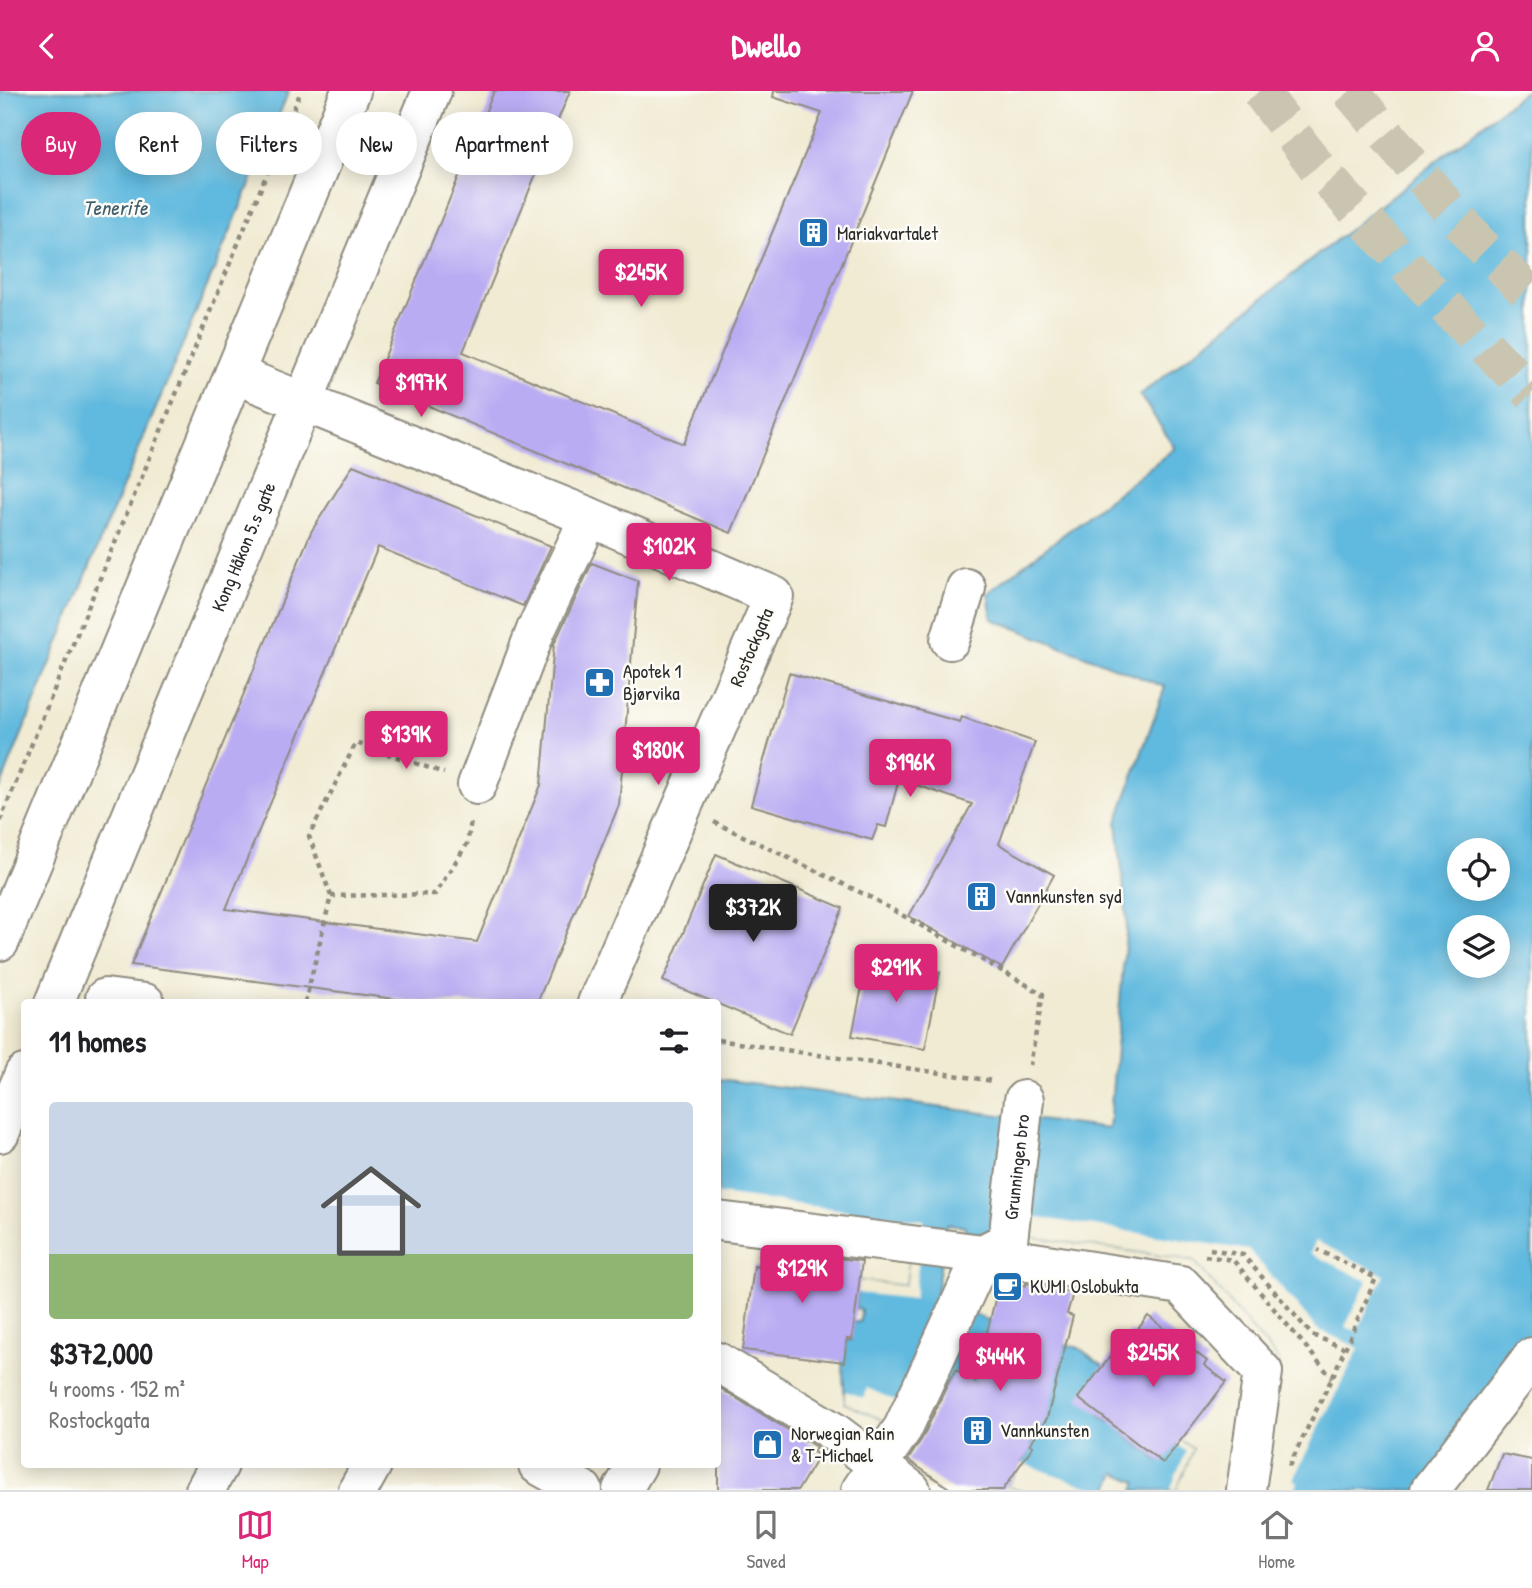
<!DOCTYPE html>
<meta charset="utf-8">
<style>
:root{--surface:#fff;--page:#f6f6f6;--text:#202124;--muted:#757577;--line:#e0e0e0;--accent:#db2777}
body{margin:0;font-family:"Patrick Hand",sans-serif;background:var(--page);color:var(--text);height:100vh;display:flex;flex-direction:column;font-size:26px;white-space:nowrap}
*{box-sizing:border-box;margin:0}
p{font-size:23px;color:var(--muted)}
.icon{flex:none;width:38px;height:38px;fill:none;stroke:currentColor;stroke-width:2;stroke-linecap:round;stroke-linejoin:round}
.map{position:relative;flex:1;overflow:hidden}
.panel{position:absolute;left:21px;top:908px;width:700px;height:469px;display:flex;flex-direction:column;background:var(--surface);border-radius:7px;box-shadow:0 4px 18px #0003}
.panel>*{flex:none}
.top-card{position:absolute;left:21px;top:21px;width:700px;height:63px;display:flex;gap:14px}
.tools{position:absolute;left:1447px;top:747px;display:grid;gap:14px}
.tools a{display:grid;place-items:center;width:63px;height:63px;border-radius:50%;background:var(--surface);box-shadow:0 4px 18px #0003;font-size:35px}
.price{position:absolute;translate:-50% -60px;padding:0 16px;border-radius:7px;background:var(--accent);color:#fff;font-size:23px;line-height:46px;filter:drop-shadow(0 2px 4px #0008)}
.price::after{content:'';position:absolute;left:50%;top:42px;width:21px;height:16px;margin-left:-10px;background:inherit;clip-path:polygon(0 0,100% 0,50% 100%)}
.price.current{background:#222;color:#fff}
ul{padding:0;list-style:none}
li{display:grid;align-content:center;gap:14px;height:371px;padding:0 28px}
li+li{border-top:2px solid var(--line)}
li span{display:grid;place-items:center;height:217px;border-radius:7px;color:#555}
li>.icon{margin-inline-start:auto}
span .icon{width:126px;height:126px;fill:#fffc;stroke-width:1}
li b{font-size:30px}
h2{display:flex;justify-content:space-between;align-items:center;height:84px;padding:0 28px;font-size:30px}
.chip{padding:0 24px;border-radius:32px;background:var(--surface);box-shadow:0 4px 18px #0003;font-size:24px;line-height:63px}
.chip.current{background:var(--accent);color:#fff}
header{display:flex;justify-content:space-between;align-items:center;height:91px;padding:0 28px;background:var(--accent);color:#fff;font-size:32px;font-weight:700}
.dock{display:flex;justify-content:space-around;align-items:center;height:98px;border-top:2px solid var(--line);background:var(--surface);font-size:19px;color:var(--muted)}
.dock a{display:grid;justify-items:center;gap:4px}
.dock .current{color:var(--accent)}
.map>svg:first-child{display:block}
</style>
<header><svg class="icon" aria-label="back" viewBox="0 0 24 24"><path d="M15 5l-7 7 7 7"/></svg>Dwello<svg class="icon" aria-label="person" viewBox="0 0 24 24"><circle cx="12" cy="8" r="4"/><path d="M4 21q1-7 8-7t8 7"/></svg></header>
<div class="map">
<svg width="1532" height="1399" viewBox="0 0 1532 1399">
<rect width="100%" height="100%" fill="#fdfcf7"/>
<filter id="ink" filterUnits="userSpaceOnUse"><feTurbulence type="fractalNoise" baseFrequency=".0143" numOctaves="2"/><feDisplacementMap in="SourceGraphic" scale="14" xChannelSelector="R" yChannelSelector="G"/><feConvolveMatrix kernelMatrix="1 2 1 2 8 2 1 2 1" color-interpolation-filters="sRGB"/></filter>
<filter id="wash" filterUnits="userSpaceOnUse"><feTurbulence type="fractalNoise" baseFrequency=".00686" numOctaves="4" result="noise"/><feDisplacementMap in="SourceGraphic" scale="28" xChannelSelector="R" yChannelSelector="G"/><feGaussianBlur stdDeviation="1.57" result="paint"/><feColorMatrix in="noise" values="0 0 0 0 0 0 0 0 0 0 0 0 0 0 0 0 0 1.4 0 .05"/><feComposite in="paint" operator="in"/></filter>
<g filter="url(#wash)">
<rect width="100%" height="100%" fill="#f1ebd3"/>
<g fill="#61b9de" stroke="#467284" stroke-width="2" fill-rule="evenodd">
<polygon points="0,0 289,0 98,455 0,697"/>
<path d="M1525,0H1532V1248L1419,1399H1258L1280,1270L1194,1169L1001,1141L999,1148L965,1144V1135L946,1133L936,1205L990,1230L1059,1279L1065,1253L1079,1257L1103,1275L1100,1324L1110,1332L1114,1329L1126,1344L1160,1370L1174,1353L1177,1355L1181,1350L1193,1358L1176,1399H1134L1137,1391L1116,1382L1108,1399H1020L1008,1395L1033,1355L980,1295L956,1279L914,1342L845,1312L842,1270L847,1248L851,1249L854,1231H860L861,1219L856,1218L859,1190L905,1195L909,1166L718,1119V988L1109,1038L1127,830L1117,731L1165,596L992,528L988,502L1175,357L1140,304ZM1460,760H1498V798H1460ZM1460,836H1498V875H1460Z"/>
</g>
<g fill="#f1ebd3">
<polygon points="718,1103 924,1129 922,1142 718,1119"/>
<polygon points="1003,1121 1249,1159 1317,1238 1359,1257 1293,1388 1298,1392 1294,1399 1258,1399 1280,1270 1194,1169 1000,1141"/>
<polygon points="1316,1150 1384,1184 1357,1240 1345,1236 1367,1190 1310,1162"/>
<polygon points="909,1166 919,1167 914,1208 858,1202 859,1190 905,1195"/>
<polygon points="867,1297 903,1313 891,1332 845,1312 845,1300 863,1307"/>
<polygon points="1181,1350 1193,1358 1176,1399 1170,1399 1186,1361 1178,1354"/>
<polygon points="1022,1372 1098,1399 1020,1399 1008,1395"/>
</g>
<g id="blocks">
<g fill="#baacf3">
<polygon points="494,0 570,0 463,261 684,353 822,22 773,6 774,0 913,0 731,442 374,292"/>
<polygon points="353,374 551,455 523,515 378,456 226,818 477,851 541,694 554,553 592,472 638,490 619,714 537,912 426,912 131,874 311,441"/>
<polygon points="789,582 960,631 962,626 1035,651 999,753 1054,784 1002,877 909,825 972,713 899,688 886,736 878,734 872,749 751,714"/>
<polygon points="716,763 843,817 790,943 663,890"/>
<polygon points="868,867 940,881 925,958 852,945"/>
<polygon points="761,1157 862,1170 852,1249 847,1248 844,1271 743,1259 754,1175 759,1176"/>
<polygon points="1000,1188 1026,1195 1026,1192 1073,1202 1067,1223 1073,1225 1047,1327 1030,1353 1033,1355 1003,1399 952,1399 908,1369 923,1346 949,1290 956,1279 975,1291"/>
<polygon points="1148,1225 1207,1270 1204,1274 1226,1291 1163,1372 1078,1307 1130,1240 1134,1243"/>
<polygon points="718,1296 816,1356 813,1361 819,1364 798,1399 718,1399"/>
<polygon points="1502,1363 1532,1369 1532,1399 1488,1399"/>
</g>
</g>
</g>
<g filter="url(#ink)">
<use href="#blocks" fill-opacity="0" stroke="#8e8b7f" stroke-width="2"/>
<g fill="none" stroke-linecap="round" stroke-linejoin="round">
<g stroke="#c9c5b1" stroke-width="38" stroke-dasharray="38 19" stroke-linecap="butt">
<polyline points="1260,0 1317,76 1426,196 1532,302"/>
<polyline points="1350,0 1476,150 1532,205"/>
</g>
<defs>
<g id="minor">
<polyline points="234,283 587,425 774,505 597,912"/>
<polyline points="950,549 966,497"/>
<polyline points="477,694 536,539 580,446 587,425"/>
<polyline points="105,907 145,912"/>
<polyline points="718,1130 983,1163 1181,1194 1263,1281 1246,1399"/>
<polyline points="718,1271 834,1341 911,1399"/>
<polyline points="538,1374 583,1399"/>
<polyline points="205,1399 219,1374"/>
<polyline points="358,1399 372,1374"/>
<polyline points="622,1399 637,1374"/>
<path id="s1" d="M861,1399L903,1337L983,1163L1008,1150L1024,1009"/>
<polyline points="1430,1399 1532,1266"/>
</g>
<g id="highway">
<polyline points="0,850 351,0"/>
<path id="s2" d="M54,912L432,0"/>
<polyline points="0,1042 24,983"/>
</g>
</defs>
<use href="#minor" stroke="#8e8b7f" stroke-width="42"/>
<use href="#highway" stroke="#8e8b7f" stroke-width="42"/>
<g stroke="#8e8b7f" stroke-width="4.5" stroke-dasharray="5 5" stroke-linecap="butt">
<polyline points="0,730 301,0"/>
<polyline points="714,731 868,805 1043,903 1030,974"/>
<polyline points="331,805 309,745 356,652 444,682"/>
<polyline points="305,912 331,805 435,803 467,753 471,730"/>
<polyline points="718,949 994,990"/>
<polyline points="1210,1158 1243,1164 1312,1244 1344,1257"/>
<polyline points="1205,1165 1233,1169 1332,1287"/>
<polyline points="1289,1375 1332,1287 1376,1187 1318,1159"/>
</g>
<use href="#minor" stroke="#fff" stroke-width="38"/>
<use href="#highway" stroke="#fff" stroke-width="38"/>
</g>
</g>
<defs>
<symbol id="building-square" viewBox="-11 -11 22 22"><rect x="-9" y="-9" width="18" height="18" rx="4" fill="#1f6fb2" stroke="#fdfcf7"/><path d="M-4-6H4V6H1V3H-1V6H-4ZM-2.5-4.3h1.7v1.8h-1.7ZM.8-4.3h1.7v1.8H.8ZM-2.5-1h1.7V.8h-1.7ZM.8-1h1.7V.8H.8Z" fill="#fff"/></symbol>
<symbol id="pharmacy-square" viewBox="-11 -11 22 22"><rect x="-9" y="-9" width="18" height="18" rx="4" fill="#1f6fb2" stroke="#fdfcf7"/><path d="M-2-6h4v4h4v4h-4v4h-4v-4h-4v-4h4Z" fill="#fff"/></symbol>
<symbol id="cafe-square" viewBox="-11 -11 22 22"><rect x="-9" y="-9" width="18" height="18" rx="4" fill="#1f6fb2" stroke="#fdfcf7"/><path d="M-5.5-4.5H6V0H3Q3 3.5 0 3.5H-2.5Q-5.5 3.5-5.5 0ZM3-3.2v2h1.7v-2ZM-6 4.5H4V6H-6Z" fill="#fff"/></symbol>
<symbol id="shop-square" viewBox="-11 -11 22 22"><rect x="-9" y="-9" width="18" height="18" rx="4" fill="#1f6fb2" stroke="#fdfcf7"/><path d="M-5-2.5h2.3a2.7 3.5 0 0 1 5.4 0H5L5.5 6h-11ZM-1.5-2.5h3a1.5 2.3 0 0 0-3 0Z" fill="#fff"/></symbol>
</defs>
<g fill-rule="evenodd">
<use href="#building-square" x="796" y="124" width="35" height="35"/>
<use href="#pharmacy-square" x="582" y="574" width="35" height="35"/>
<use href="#building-square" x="964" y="788" width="35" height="35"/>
<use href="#cafe-square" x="990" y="1178" width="35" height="35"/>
<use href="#building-square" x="960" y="1322" width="35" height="35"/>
<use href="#shop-square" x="750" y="1336" width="35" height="35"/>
</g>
<g text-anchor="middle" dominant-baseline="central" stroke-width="5" stroke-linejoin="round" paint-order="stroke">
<g font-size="19" fill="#2b2b2b" stroke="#fdfcf7" text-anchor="start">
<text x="837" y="142">Mariakvartalet</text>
<text x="623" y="580">Apotek 1<tspan x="623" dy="22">Bjørvika</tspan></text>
<text x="1005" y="805">Vannkunsten syd</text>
<text x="1030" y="1195">KUMI Oslobukta</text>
<text x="1000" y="1339">Vannkunsten</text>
<text x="791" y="1342">Norwegian Rain<tspan x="791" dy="22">&amp; T-Michael</tspan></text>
</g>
<g font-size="19" fill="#2b2b2b" stroke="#fdfcf7">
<text stroke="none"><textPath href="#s2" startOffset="494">Kong Håkon 5.s gate</textPath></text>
<text transform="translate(751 556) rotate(-67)">Rostockgata</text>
<text stroke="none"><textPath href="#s1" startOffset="369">Grunningen bro</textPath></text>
</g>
<g font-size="21" font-style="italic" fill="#3e5d6a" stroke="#fdfcf7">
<text x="115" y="116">Tenerife</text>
</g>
</g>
</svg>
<div class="tools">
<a><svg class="icon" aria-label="locate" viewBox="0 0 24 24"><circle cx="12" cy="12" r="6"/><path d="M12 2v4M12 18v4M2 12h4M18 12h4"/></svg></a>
<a><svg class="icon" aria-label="layers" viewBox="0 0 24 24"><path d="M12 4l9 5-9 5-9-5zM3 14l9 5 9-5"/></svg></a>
</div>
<b class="price" style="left:641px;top:218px">$245K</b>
<b class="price" style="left:421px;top:328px">$197K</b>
<b class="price" style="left:669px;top:492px">$102K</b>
<b class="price" style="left:406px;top:680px">$139K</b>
<b class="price" style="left:658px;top:696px">$180K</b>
<b class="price" style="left:910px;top:708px">$196K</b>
<b class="price current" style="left:753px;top:853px">$372K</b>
<b class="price" style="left:896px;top:913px">$291K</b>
<b class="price" style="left:802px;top:1214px">$129K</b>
<b class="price" style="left:1153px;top:1298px">$245K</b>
<b class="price" style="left:1000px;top:1302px">$444K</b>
<div class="top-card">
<a class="chip current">Buy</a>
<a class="chip">Rent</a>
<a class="chip">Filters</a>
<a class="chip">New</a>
<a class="chip">Apartment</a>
</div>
<section class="panel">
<h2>11 homes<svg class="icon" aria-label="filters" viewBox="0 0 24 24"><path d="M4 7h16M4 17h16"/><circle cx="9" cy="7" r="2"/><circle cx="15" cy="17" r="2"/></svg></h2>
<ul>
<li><span style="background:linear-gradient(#c9d6e8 70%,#8fb573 0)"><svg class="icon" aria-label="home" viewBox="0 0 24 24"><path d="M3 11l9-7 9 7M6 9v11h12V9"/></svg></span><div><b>$372,000</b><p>4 rooms · 152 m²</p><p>Rostockgata</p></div></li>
</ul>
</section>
</div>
<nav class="dock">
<a class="current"><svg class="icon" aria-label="map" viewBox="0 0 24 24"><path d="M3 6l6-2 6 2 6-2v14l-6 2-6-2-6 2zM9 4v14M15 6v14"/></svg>Map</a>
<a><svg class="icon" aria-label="saved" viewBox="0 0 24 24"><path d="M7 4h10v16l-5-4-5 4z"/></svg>Saved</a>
<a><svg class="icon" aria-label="home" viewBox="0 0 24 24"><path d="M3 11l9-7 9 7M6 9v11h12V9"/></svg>Home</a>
</nav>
